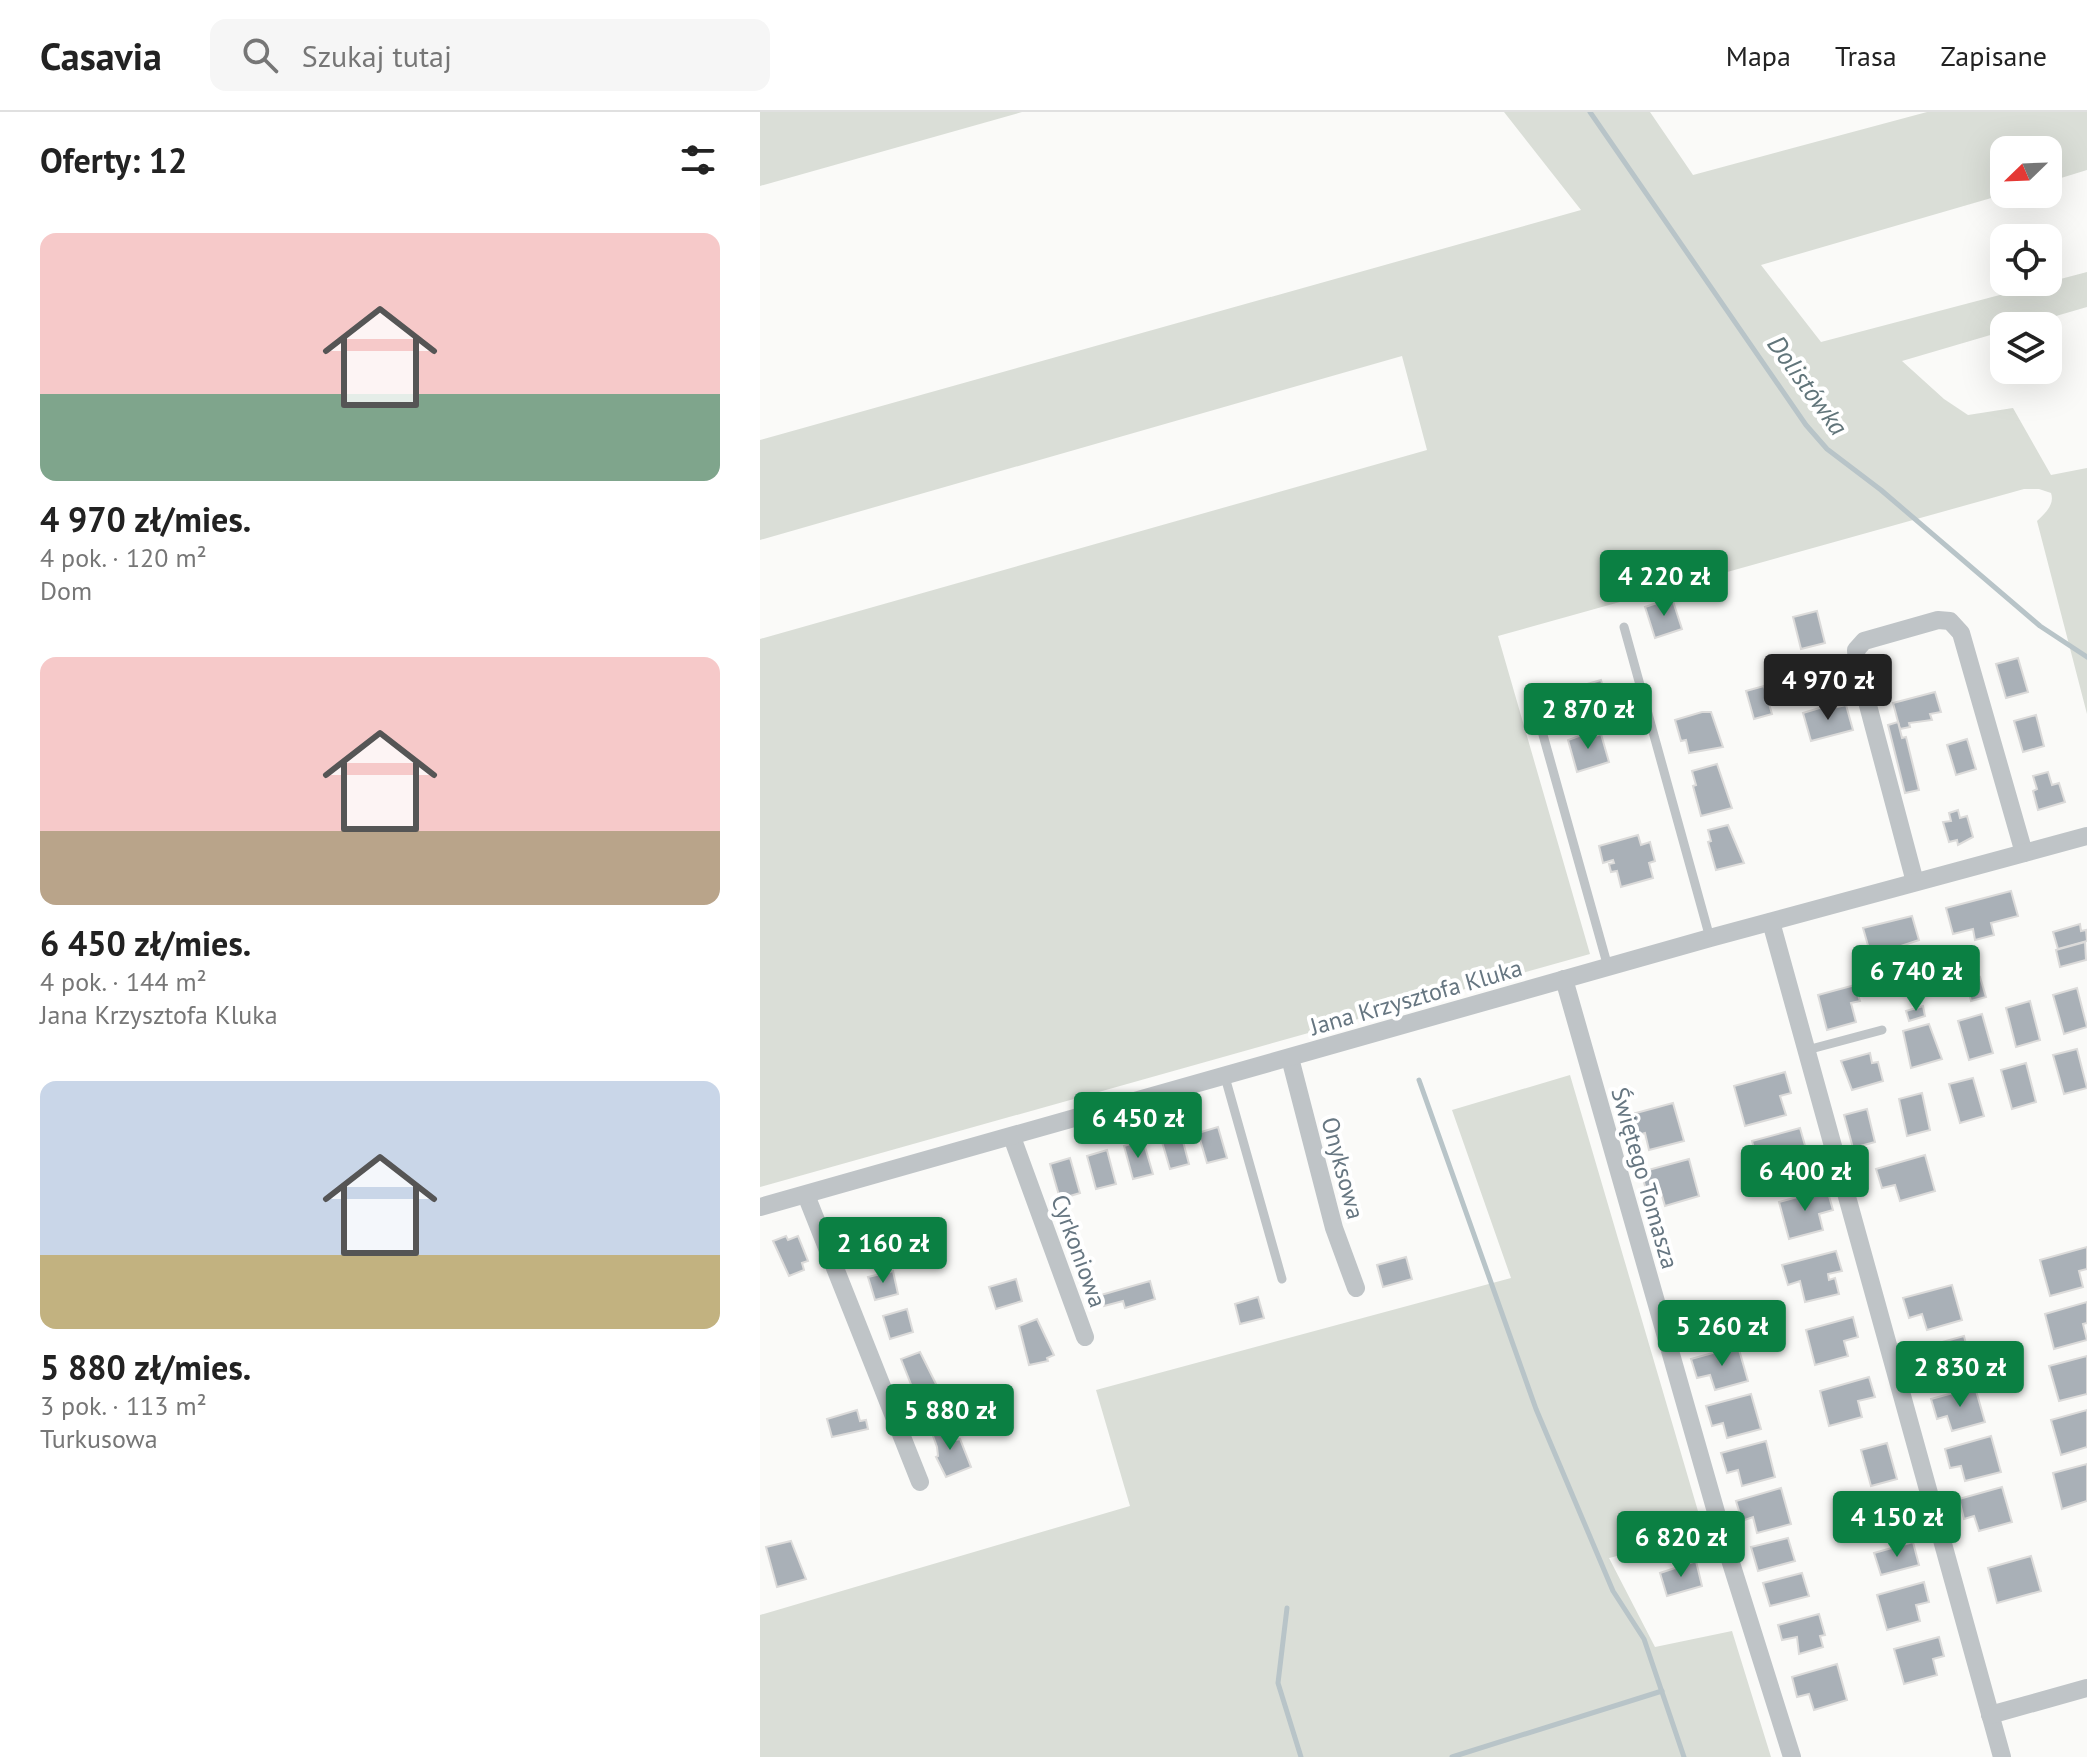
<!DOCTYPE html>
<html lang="pl">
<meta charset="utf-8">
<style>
:root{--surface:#fff;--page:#f6f6f6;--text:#222;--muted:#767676;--line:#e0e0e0;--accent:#0b8043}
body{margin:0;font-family:"PT Sans",sans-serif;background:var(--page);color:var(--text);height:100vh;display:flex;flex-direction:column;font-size:30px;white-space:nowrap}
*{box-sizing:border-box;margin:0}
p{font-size:26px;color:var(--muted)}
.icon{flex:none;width:44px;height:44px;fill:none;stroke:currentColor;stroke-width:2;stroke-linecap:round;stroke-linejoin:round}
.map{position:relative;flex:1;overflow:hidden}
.sheet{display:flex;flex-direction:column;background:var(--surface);width:760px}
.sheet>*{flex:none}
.needle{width:52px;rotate:247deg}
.controls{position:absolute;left:1230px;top:24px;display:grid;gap:16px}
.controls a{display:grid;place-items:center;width:72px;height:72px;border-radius:16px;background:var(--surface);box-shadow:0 8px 32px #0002;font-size:40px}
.price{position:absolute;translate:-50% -68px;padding:0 18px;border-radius:8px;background:var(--accent);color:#fff;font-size:26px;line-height:52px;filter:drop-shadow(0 2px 4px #0008)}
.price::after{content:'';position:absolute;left:50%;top:48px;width:24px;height:18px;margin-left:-12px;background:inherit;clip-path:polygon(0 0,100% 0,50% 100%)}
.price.current{background:#222;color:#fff}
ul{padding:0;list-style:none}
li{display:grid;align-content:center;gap:16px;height:424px;padding:0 40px}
li span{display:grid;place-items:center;height:248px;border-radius:16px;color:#555}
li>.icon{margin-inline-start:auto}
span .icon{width:144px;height:144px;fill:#fffc;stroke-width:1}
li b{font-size:34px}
h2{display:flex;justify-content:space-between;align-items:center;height:96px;padding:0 40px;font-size:34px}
header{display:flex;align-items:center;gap:48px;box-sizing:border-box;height:112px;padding:0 40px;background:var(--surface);border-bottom:2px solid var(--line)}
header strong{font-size:38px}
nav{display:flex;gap:44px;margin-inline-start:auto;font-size:28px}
.search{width:560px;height:72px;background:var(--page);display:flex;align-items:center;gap:20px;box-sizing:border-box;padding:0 28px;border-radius:16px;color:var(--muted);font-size:30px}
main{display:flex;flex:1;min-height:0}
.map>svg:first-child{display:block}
</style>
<header>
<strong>Casavia</strong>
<div class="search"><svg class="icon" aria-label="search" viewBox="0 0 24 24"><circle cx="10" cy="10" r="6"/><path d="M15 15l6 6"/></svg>Szukaj tutaj</div>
<nav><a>Mapa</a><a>Trasa</a><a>Zapisane</a></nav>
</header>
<main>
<section class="sheet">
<h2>Oferty: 12<svg class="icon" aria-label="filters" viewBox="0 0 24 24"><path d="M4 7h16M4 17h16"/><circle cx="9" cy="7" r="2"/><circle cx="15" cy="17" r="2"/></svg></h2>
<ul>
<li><span style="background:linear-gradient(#f6c9c9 65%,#7fa58c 0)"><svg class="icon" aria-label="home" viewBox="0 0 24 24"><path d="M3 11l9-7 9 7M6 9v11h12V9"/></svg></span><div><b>4 970 zł/mies.</b><p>4 pok. · 120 m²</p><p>Dom</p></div></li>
<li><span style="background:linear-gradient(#f6c9c9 70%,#b9a48a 0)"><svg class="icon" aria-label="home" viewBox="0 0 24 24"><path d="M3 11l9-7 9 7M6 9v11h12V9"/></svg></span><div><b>6 450 zł/mies.</b><p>4 pok. · 144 m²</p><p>Jana Krzysztofa Kluka</p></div></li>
<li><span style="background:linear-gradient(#c9d6e8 70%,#c2b280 0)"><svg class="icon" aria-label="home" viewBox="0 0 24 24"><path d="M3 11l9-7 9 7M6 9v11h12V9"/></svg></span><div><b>5 880 zł/mies.</b><p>3 pok. · 113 m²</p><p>Turkusowa</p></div></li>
</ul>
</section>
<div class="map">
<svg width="1327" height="1645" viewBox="0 0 1327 1645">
<rect width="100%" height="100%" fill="#fafaf8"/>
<g fill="#daded7">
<polygon points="0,0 262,0 0,74"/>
<path d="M744,0H890L933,63L1167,0H1327V58L1288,70V38H1244L1245,82L1001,153L1061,230L1327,160V195L1262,214H1244V219L1142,249L1184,287L1208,303L1253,296L1291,363L1327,356V602L1277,409C1285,401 1295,393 1291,381L1279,377H1264L738,524L830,842L0,1075V527L667,338L642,244L0,428V328L821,98Z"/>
<polygon points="810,963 945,1423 849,1446 895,1535 972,1519 1011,1645 0,1645 0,1503 370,1394 336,1278 751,1166 692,998"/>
</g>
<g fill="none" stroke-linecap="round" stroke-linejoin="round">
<g stroke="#b8c4c8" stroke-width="5">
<polyline points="830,0 1046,313 1067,337 1121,378 1280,514 1327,545"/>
<polyline points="659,968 776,1297 853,1479 884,1527 924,1645"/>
<polyline points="527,1496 518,1571 541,1645"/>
<polyline points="692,1645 902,1579"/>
</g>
</g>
<g fill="#a9b0b7" stroke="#dcdbda" stroke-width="2">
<polygon points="912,486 922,517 895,526 885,495"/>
<polygon points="1057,499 1065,531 1041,537 1033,505"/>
<polygon points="1258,546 1268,580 1246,586 1236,552"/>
<polygon points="1064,549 1065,553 1075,550 1082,575 1040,586 1033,559"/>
<polygon points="841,568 849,595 803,608 796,581"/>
<polygon points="1004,574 1012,602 994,607 986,579"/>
<polygon points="1175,580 1181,600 1170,602 1172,608 1149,611 1150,615 1140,617 1133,591"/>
<polygon points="1076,591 1077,595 1086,593 1093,618 1051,629 1043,601"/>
<polygon points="942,600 951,600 963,635 929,641 926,628 921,629 915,608"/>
<polygon points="1276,603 1284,634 1263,640 1254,609"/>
<polygon points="1138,610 1142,626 1146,625 1159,678 1145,681 1128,613"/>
<polygon points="830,620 832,625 841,622 849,650 817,660 808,628"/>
<polygon points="1207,627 1216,657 1196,663 1187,633"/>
<polygon points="957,652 972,696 941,704 933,674 936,673 932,659"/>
<polygon points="1288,660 1292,673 1299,671 1305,690 1278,698 1273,679 1277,677 1273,664"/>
<polygon points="1198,698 1200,706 1207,704 1213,725 1198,733 1197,728 1189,730 1183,710 1191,709 1189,701"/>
<polygon points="968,713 984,751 956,758 948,730 951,729 948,718"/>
<polygon points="878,723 881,733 890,730 895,749 889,751 893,766 861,775 857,759 851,760 849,752 854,751 853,748 843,751 839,734"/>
<polygon points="1251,779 1258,804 1231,811 1234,823 1215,828 1213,817 1193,822 1186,796"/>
<polygon points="1152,804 1159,828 1111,844 1103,816"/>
<polygon points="1320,812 1321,819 1326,818 1327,829 1298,837 1293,820"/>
<polygon points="1325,830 1326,848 1300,855 1296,838"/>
<polygon points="1220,865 1226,885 1211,889 1206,870"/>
<polygon points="1095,873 1100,889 1091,891 1096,910 1067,918 1058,883"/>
<polygon points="1317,876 1327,915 1304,922 1293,883"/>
<polygon points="1270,889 1280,928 1256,935 1246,896"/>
<polygon points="1163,894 1165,904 1149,909 1146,899"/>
<polygon points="1222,902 1233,941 1209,948 1198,909"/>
<polygon points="1169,912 1182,947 1151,956 1143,919"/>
<polygon points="1317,937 1327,976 1304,982 1293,943"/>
<polygon points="1110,941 1112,951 1118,950 1123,969 1092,978 1081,949"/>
<polygon points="1266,951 1276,990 1252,997 1241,958"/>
<polygon points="1025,960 1031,981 1020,984 1026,1003 985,1014 974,974"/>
<polygon points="1213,966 1224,1004 1200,1011 1189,972"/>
<polygon points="1162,981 1170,1018 1147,1024 1139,987"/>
<polygon points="913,991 924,1029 889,1038 885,1021 871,1025 865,1004"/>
<polygon points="1107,997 1115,1030 1093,1036 1084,1003"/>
<polygon points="458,1015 467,1046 447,1051 438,1021"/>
<polygon points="1040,1016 1046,1037 1032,1041 1036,1058 1002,1067 992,1029"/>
<polygon points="420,1018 429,1052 410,1057 400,1023"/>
<polygon points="383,1028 393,1062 373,1067 364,1034"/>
<polygon points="347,1038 356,1072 336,1077 327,1044"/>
<polygon points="1165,1043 1175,1079 1140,1089 1135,1073 1122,1076 1116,1057"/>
<polygon points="310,1046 320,1081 300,1087 290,1052"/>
<polygon points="929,1047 939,1084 905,1094 900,1077 887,1081 881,1060"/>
<polygon points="1067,1077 1073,1098 1059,1102 1063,1118 1029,1127 1019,1090"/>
<polygon points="26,1124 28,1128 38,1124 48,1149 42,1151 44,1158 29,1164 13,1129"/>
<polygon points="1327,1135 1327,1157 1319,1159 1323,1175 1290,1184 1280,1148"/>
<polygon points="1076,1139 1082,1159 1068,1162 1069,1168 1075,1166 1079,1182 1045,1190 1040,1169 1028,1173 1022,1153"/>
<polygon points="646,1145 652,1167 623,1175 617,1153"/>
<polygon points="133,1159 138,1182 115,1188 108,1165"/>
<polygon points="256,1167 262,1189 236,1197 229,1175"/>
<polygon points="390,1169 395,1187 365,1196 363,1189 344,1194 341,1183"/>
<polygon points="1192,1173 1202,1208 1167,1218 1162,1202 1149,1206 1143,1186"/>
<polygon points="498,1185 504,1206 480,1212 475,1192"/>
<polygon points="1327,1190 1327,1211 1323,1212 1327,1228 1294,1237 1285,1202"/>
<polygon points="147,1197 153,1220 130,1227 123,1204"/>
<polygon points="1093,1205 1098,1225 1084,1229 1088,1244 1055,1253 1046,1218"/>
<polygon points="277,1207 294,1243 287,1246 288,1249 269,1253 259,1214"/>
<polygon points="1204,1224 1213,1259 1178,1269 1174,1253 1163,1256 1157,1237"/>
<polygon points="978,1234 988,1269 955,1278 950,1263 937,1266 931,1247"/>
<polygon points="160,1240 178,1276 171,1279 172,1281 153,1285 150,1276 152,1275 141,1247"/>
<polygon points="1327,1244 1327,1282 1299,1289 1289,1254"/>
<polygon points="1109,1265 1115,1285 1098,1289 1102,1305 1069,1314 1060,1279"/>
<polygon points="1215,1275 1225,1310 1192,1319 1187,1304 1177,1307 1171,1287"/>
<polygon points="991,1282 1001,1317 967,1326 963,1311 952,1314 946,1294"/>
<polygon points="97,1298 100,1309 106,1308 108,1317 72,1325 67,1307"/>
<polygon points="1327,1298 1327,1335 1301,1343 1291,1308"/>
<polygon points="190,1314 195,1328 200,1327 211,1355 186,1365 176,1345 178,1344 177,1335 172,1321"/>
<polygon points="1231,1324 1241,1360 1205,1369 1201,1354 1190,1356 1185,1337"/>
<polygon points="1006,1329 1015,1365 982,1374 978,1358 967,1361 961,1341"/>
<polygon points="1127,1331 1137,1367 1111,1374 1101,1338"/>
<polygon points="1327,1352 1327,1389 1302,1397 1293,1361"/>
<polygon points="1242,1375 1252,1410 1219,1419 1214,1404 1204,1407 1199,1387"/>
<polygon points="1021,1376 1031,1412 997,1421 993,1405 982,1409 976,1389"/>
<polygon points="1143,1394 1150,1417 1114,1427 1107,1404"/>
<polygon points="1028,1426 1035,1449 998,1459 991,1435"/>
<polygon points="31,1429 46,1467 17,1475 6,1435"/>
<polygon points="1153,1430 1159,1453 1121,1463 1114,1441"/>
<polygon points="1271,1444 1281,1479 1237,1491 1228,1456"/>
<polygon points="936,1449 942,1474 907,1484 900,1461"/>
<polygon points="1042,1461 1049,1484 1010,1494 1003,1471"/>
<polygon points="1164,1470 1169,1490 1156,1493 1160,1509 1127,1518 1117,1483"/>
<polygon points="1059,1502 1065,1523 1060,1524 1063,1535 1039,1542 1037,1525 1022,1528 1018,1513"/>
<polygon points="1179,1525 1184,1544 1173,1547 1177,1563 1144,1572 1134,1537"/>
<polygon points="1077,1552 1087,1588 1054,1598 1049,1582 1037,1585 1032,1565"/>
</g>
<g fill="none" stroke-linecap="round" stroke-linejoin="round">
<g stroke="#bfc4c7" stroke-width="9">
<polyline points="864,515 950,826"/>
<polyline points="771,580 848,855"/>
<polyline points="1047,938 1122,918"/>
<polyline points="465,965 522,1167"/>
</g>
<g stroke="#bfc4c7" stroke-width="18">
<polyline points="1155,770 1097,552 1096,538 1104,529 1178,508 1190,509 1201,521 1264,741"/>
<polyline points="1011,810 1242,1645"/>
<polyline points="804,867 966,1435 1032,1645"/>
<polyline points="530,946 574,1116 596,1176"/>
<polyline points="252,1025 325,1225"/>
<polyline points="46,1083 160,1370"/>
<polyline points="0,1095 950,826 1327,724"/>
<polyline points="1230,1603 1327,1576"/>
</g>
</g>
<g text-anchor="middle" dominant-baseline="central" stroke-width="8" stroke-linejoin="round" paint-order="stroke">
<g font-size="24" fill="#667681" stroke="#fff">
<text transform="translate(656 885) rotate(-16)">Jana Krzysztofa Kluka</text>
<text transform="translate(583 1056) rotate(75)">Onyksowa</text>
<text transform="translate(885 1066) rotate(74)">Świętego Tomasza</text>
<text transform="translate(319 1139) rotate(70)">Cyrkoniowa</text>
</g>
<g font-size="26" font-style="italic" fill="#61757a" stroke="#fff">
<text transform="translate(1048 273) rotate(54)">Dolistówka</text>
</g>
</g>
</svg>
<div class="controls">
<a><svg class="needle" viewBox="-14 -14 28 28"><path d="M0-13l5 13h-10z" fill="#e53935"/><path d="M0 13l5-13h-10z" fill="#767676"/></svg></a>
<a><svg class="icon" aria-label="locate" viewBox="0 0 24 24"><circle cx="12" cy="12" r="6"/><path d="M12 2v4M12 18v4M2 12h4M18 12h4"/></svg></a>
<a><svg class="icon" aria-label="layers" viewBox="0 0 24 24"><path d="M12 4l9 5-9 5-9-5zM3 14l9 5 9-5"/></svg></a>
</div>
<b class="price" style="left:904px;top:506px">4 220 zł</b>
<b class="price current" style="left:1068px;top:610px">4 970 zł</b>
<b class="price" style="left:828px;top:639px">2 870 zł</b>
<b class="price" style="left:1156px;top:901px">6 740 zł</b>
<b class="price" style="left:378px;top:1048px">6 450 zł</b>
<b class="price" style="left:1045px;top:1101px">6 400 zł</b>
<b class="price" style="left:123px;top:1173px">2 160 zł</b>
<b class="price" style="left:962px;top:1256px">5 260 zł</b>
<b class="price" style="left:1200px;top:1297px">2 830 zł</b>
<b class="price" style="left:190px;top:1340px">5 880 zł</b>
<b class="price" style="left:1137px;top:1447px">4 150 zł</b>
<b class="price" style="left:921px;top:1467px">6 820 zł</b>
</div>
</main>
